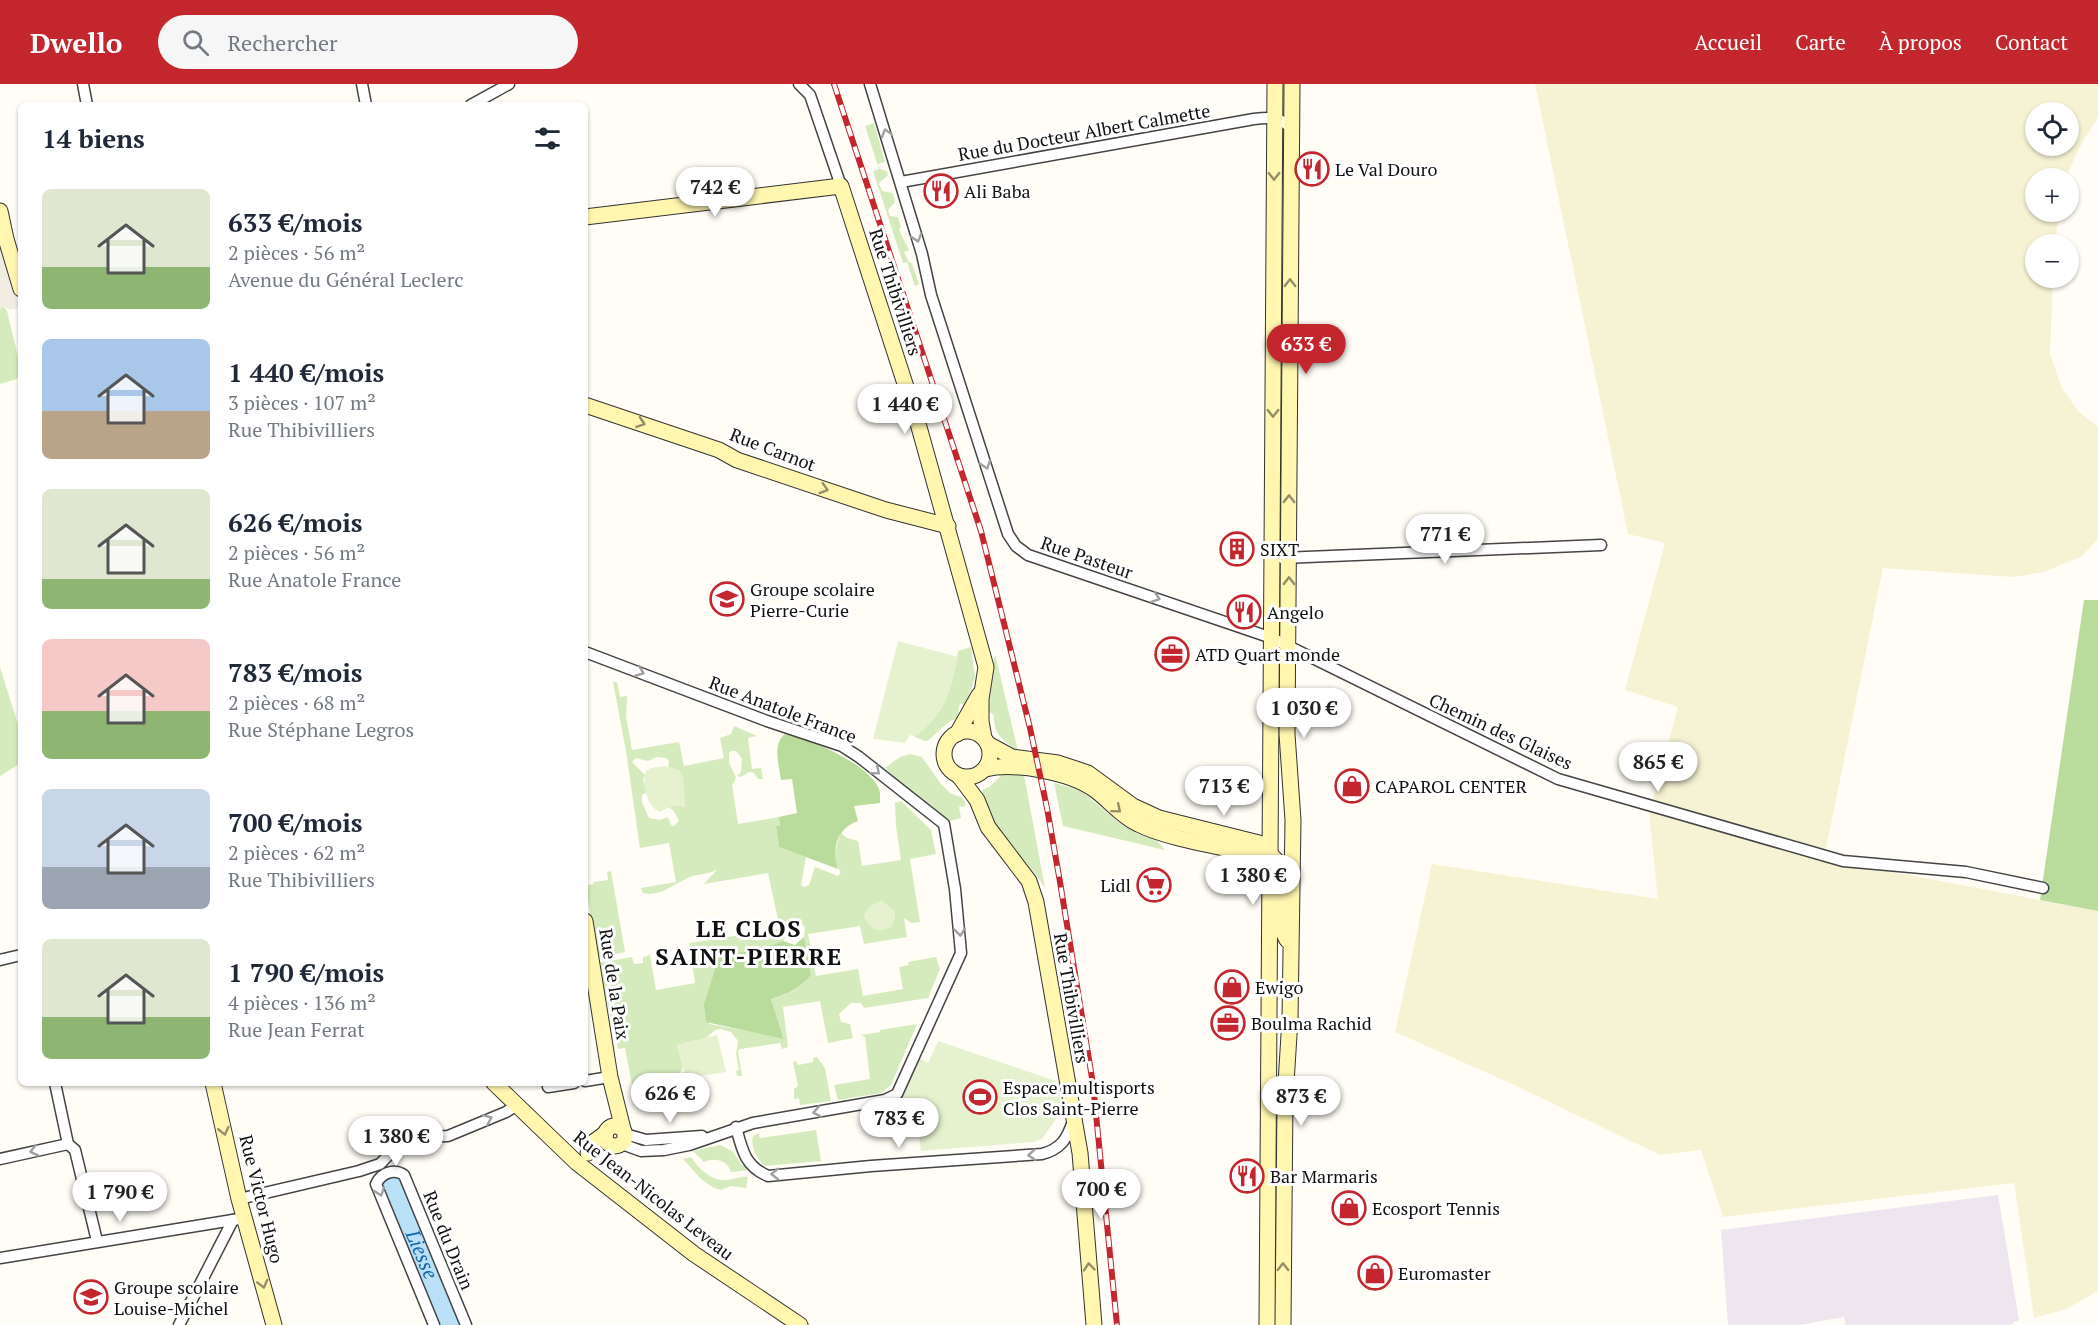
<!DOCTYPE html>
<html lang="fr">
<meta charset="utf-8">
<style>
:root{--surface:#fff;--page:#f6f6f7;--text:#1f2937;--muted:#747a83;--accent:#c4262e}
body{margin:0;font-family:"PT Serif",serif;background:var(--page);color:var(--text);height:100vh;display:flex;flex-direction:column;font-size:22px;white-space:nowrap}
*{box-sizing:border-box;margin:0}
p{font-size:20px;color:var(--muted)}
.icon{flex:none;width:33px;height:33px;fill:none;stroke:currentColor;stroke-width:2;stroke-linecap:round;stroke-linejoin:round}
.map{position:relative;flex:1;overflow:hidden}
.sheet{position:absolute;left:18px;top:18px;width:570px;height:984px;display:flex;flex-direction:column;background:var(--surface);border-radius:9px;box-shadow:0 2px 4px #0004}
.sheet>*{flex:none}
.controls{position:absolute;left:2025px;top:18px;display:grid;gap:12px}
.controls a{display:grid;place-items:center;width:54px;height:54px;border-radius:50%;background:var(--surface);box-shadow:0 2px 4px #0004;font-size:30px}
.price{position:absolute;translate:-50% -51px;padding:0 14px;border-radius:21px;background:#fff;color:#222;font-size:20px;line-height:39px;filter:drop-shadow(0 2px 3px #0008)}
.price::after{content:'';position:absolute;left:50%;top:36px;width:18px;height:14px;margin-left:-9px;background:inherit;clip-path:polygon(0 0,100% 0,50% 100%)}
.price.active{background:var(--accent);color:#fff}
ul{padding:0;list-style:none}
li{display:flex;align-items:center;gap:18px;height:150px;padding:0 24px}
li span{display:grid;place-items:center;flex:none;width:168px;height:120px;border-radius:9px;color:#555}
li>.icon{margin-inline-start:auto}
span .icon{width:72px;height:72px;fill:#fffc;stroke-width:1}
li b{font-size:26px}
h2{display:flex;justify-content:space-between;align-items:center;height:72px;padding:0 24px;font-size:26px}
header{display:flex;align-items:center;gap:36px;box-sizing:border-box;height:84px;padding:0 30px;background:var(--accent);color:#fff}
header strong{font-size:28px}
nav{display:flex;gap:33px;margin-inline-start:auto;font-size:21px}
.search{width:420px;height:54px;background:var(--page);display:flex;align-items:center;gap:15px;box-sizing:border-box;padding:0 21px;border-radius:33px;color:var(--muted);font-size:22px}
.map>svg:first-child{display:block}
</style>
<header>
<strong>Dwello</strong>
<div class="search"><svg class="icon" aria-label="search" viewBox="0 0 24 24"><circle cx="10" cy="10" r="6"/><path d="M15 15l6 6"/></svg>Rechercher</div>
<nav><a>Accueil</a><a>Carte</a><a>À propos</a><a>Contact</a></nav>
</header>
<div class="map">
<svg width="2098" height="1241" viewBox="0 0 2098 1241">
<rect width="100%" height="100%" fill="#fffdf5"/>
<polygon fill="#eee6ef" points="1998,1111 2019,1236 2009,1241 1846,1241 1844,1233 1799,1241 1728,1241 1721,1146"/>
<path fill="#f6f3d4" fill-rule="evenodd" d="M1535,0H2098V34L2083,57L2065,94H2036V128H2059L2055,160H2036V194H2053L2050,270L2062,304L2078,327L2098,343V455L2082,472L2044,488L2014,493L1883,484L1824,775L2098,827V1207L2066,1225L2034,1234L2014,1099L1723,1133L1701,1066L1660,1071L1512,1000L1395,948L1432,780L1658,815L1649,730L1678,623L1625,606L1665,459L1628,450ZM2036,28H2068V62H2036Z"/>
<g fill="#d5ebbd" fill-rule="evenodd">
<polygon points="874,39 885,78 878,80 880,85 887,87 888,91 879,99 882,107 893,109 895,118 888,126 890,132 898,133 901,143 899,146 909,166 904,168 908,177 912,180 919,200 915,202 907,178 903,179 873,87 879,85 865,42"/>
<polygon points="4,223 7,227 21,286 17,295 0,300 0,225"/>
<path d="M971,563L975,593L966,619L964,621L960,619L957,634C945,638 930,657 926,657C921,656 916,653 912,651L916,635L956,578L958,567Z"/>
<path d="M995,570L1018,667C1003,656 993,651 994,631L988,627L985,619Z"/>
<polygon points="0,583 21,650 21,679 0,692"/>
<path d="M613,598H617L620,613L627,612L626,632L632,666L679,658L684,682L724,674L720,654L731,650L734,642L757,652L748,654L752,685L761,684L763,695H758L754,689L749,688L741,693L737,692L741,688L742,675L736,667H731L729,669V679L736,693L734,699L732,700L738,740L779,733L780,742H776L779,763L806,773L801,801L804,803L809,801L815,783L838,792L841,788C831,777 836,762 841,749L847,754L858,757L862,782L901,776L896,742L895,719L901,717L931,746L936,770L910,775L920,838L911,839L904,834L907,853L864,860L860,842L808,850L816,892L858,885L863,912L903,905L899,883L909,881L908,878L936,873L940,885L928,914L864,924L861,919H851L839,930L841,938L850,940L853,954L828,959L820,917L783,923L788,963L782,965L780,959L740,965L738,967L742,992H737L736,987L739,986L736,970L738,957L731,948L721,945L715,946L706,954L677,961L683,983L677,995L632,1001L625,964L618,965L598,879L632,873L634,880L643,879V873L650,871L656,906L695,899L689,859L780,845L768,789L704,800L717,786C710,789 701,790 693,792C677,797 661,814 643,809L641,804L676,798L669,759L640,764L626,667ZM657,673L666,674L669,677L668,683L680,687L684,723L679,721L668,723L674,727L679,737L674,742L671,741L668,733L660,736L649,734L642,718V711L647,708L643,696L645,691L632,678L636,674L648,677ZM794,838H799L805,843L804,853L811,891C800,904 788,911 771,915L784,954L709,940L724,870L755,867L783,857Z"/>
<polygon points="910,670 922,673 941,700 950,709 963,714 966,722 959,723 961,734 942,739 885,684 900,673"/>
<path d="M1003,690L1024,691L1045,804C1022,766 993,753 982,706L989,703Z"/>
<polygon points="1054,699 1080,706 1122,741 1138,750 1155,755 1165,766 1063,742"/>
<polygon points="611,787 625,868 597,874 586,802 593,800 593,798 608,796 607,788"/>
<polygon points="917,940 891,1001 881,1009 838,1016 834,1001 870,995 865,953 861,951 880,948 880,946"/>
<polygon points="817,973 825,984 831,1017 800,1021 799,1014 794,1015 794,1005 798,1002 793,978 796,977 798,981 813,978 813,974"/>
<path d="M816,1046L821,1077L765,1082C757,1076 750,1062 753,1052L758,1049L760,1054Z"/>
<path d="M720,1061L732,1067L742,1081H745L749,1086L731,1088C728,1076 714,1073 704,1078L693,1067Z"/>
<path d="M691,1073C700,1086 712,1098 728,1096C736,1095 740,1092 748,1093L746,1104L731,1102L721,1106L714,1104L701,1095L683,1075Z"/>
</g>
<g fill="#b9dc9c">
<polygon points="2084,516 2098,516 2098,827 2040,816"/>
<path d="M785,650C811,655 863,678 877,701C881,706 880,713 880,719L854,722L858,737C837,744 831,765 838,785L779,763L776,742H780L779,733L797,729L792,695L781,696C779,681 772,660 785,650Z"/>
<path d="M804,853L811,891C800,904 788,910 771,915L784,955L706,938L704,920L720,870L755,867L783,857L795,861Z"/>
</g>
<g fill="#e6f2cf">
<path d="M898,557L958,573C950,609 946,629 916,652L910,651L905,659L873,655Z"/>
<path d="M666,682L680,687L683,692L685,723C676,720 668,723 660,728C646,722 642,700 646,687L651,684Z"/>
<path d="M881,816L895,827V835L891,843C878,850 868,845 864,831L868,824Z"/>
<polygon points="717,951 726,988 686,994 677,961"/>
<polygon points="938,957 1059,998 1061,1028 1042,1055 1033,1058 921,1067 914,1015 903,1018 900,1011 919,974 928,979"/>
</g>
<polygon fill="#f1ede2" points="0,164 4,168 9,180 19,223 11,226 4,223 0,225"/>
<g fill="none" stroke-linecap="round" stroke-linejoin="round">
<path stroke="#b9e0f7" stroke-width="24" id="s1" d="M393,1100L453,1241"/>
<defs>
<g id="street">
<polyline points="83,0 87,21"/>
<polyline points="362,0 366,21"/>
<polyline points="799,0 810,11 841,102"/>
<polyline points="870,0 922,170 931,211 1008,450 1016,462 1028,471 1272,554 1558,695 1843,777 1966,788 2043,804"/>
<polyline points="471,21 509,0"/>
<path d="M901,98L1254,35C1270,33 1281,32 1292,46"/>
<polyline points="1282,474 1601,461"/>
<polyline points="585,568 767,637 842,662 859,673 944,740 955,805 961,869 897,1010 885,1016 753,1039 689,1061 664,1066 641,1067 622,1060"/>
<polyline points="0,876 21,871"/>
<polyline points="585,997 610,993"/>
<polyline points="55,999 68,1060 75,1066 97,1157"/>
<polyline points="548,1003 574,999"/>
<path d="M736,1043C742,1066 745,1082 768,1092L871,1082L1042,1070C1061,1065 1067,1055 1073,1037"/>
<polyline points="625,1050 646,1056 702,1052"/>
<polyline points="0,1075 68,1060"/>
<polyline points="239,1115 359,1087 380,1080 404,1055 415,1053 448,1052 506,1028 517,1021"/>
<polyline points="0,1174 245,1134"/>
<polyline points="179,1241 233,1136"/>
<path d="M434,1241L376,1100C381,1089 394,1084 404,1091L466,1241"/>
</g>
<g id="secondary">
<polyline points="0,127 6,155 21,205"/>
<polyline points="585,133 841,102 919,343 986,583 981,615 981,637 984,654"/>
<polyline points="585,321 719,366 737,376 886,426 948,442"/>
<circle cx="967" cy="670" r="23"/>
<polyline points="957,650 979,611"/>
<polyline points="988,660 1012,673 1058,679 1088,689 1133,722 1159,734 1259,759 1279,779 1281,791 1281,844 1287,856"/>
<path d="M985,685C1015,678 1070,688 1095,706C1110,717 1121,732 1138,740C1166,754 1212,761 1244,768L1254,770L1270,769"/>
<polyline points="959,692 977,716 988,743 1029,797 1036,818 1080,1069 1094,1241"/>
<polyline points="585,837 610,993 623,1045"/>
<polyline points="213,999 239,1115 274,1241"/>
<polyline points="494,999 576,1078 694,1170 800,1241"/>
<circle cx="615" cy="1052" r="10"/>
<polyline points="588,1069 592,1059 606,1049"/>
<polyline points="1267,1241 1275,0"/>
<polyline points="1283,1241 1285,1015 1290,935 1293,736 1287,650 1292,0"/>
</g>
</defs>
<use href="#street" stroke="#444" stroke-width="13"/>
<use href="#secondary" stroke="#333" stroke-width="17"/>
<use href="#street" stroke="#fff" stroke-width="10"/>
<use href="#secondary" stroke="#fff6b0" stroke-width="15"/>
<defs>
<polyline id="rail" points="834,0 981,447 1030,644 1047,724 1060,798 1093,1000 1117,1241"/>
</defs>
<use href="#rail" stroke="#c4262e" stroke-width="6"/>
<use href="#rail" stroke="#fff" stroke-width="4" stroke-dasharray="11" stroke-linecap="butt"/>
</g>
<defs><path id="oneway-chevron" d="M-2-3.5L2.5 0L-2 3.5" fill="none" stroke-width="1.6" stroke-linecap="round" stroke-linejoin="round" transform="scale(1.5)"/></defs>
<g stroke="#a0a0a0">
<use href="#oneway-chevron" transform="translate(886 49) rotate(-106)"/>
<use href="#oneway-chevron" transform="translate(917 154) rotate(73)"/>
<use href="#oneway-chevron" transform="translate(986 381) rotate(72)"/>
<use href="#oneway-chevron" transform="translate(1156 514) rotate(19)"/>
<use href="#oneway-chevron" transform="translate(640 588) rotate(22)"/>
<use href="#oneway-chevron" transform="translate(876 687) rotate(40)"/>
<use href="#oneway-chevron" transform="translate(960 848) rotate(84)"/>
<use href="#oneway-chevron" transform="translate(817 1028) rotate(170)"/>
<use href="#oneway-chevron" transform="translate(488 1035) rotate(-23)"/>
<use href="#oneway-chevron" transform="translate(34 1067) rotate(167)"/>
<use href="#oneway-chevron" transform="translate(1032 1071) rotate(176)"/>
<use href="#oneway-chevron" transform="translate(775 1090) rotate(179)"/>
<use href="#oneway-chevron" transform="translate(380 1108) rotate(71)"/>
</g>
<g stroke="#948f68">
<use href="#oneway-chevron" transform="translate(1274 92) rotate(90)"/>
<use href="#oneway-chevron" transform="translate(1290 199) rotate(-90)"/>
<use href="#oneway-chevron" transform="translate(1273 329) rotate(90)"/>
<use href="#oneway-chevron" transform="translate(641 339) rotate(19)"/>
<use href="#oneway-chevron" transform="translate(824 405) rotate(18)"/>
<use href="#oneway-chevron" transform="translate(1289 415) rotate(-90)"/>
<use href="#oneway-chevron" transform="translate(1289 497) rotate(-90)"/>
<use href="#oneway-chevron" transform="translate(1117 725) rotate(40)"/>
<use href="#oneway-chevron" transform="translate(224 1047) rotate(77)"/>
<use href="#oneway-chevron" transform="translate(1089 1183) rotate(-95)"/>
<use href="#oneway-chevron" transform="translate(1283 1183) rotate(-90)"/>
<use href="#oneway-chevron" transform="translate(263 1200) rotate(76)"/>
</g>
<defs>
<symbol id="restaurant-ring" viewBox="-11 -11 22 22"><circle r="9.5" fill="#fff" stroke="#c4262e" stroke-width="1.5"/><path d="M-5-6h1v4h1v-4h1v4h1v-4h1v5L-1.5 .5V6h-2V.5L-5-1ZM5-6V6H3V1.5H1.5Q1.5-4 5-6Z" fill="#c4262e"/></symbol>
<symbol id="building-ring" viewBox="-11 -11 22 22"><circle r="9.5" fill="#fff" stroke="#c4262e" stroke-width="1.5"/><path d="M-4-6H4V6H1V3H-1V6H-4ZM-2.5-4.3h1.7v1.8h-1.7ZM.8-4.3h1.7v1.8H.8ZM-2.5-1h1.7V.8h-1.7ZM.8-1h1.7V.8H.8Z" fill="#c4262e"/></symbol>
<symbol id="school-ring" viewBox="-11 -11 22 22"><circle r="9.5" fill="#fff" stroke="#c4262e" stroke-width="1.5"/><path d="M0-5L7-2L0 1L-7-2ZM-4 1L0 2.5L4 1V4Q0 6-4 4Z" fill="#c4262e"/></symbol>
<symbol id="office-ring" viewBox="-11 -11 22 22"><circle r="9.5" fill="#fff" stroke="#c4262e" stroke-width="1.5"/><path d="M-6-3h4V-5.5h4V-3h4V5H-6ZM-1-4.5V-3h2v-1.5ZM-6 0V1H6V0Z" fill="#c4262e"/></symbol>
<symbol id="shop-ring" viewBox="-11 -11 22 22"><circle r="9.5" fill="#fff" stroke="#c4262e" stroke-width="1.5"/><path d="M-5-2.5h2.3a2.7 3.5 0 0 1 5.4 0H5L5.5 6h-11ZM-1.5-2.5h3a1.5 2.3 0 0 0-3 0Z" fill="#c4262e"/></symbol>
<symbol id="supermarket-ring" viewBox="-11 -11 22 22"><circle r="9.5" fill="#fff" stroke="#c4262e" stroke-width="1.5"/><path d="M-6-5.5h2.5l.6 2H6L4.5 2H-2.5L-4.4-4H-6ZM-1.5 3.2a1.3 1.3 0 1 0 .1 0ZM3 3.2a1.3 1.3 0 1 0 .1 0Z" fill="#c4262e"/></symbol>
<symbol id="stadium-ring" viewBox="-11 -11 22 22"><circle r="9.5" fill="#fff" stroke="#c4262e" stroke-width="1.5"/><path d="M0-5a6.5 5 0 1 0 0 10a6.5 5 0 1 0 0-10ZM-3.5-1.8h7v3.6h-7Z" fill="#c4262e"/></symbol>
</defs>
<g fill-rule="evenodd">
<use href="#restaurant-ring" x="1293" y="66" width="38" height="38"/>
<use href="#restaurant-ring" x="922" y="88" width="38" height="38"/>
<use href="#building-ring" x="1218" y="446" width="38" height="38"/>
<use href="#school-ring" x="708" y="496" width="38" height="38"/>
<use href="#restaurant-ring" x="1225" y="509" width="38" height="38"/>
<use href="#office-ring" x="1153" y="551" width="38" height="38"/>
<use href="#shop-ring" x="1333" y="683" width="38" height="38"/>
<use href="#supermarket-ring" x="1135" y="782" width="38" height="38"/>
<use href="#shop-ring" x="1213" y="884" width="38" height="38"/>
<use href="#office-ring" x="1209" y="920" width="38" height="38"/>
<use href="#stadium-ring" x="961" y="994" width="38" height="38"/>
<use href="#restaurant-ring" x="1228" y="1073" width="38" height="38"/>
<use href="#shop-ring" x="1330" y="1105" width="38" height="38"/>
<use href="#shop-ring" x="1356" y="1170" width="38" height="38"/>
<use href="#school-ring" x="72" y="1194" width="38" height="38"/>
</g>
<g text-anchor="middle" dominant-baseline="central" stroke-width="6" stroke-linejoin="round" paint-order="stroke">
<g font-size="18" fill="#111" stroke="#fff">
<text transform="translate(1084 48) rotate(-10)">Rue du Docteur Albert Calmette</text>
<text transform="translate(896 208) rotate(72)">Rue Thibivilliers</text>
<text transform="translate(773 365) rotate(21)">Rue Carnot</text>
<text transform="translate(1087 473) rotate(19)">Rue Pasteur</text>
<text transform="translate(783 625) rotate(21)">Rue Anatole France</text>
<text transform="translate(1501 647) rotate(25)">Chemin des Glaises</text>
<text transform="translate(615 900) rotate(81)">Rue de la Paix</text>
<text transform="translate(1072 914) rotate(80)">Rue Thibivilliers</text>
<text transform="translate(654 1111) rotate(38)">Rue Jean-Nicolas Leveau</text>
<text transform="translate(262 1115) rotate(76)">Rue Victor Hugo</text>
<text transform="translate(449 1156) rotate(68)">Rue du Drain</text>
</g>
<g font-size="18" fill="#111" stroke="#fff" text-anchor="start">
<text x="1335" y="85">Le Val Douro</text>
<text x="964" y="107">Ali Baba</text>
<text x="1260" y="465">SIXT</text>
<text x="750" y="505">Groupe scolaire<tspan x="750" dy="21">Pierre-Curie</tspan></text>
<text x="1267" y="528">Angelo</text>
<text x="1195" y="570">ATD Quart monde</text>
<text x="1375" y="702">CAPAROL CENTER</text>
<text x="1131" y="801" text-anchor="end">Lidl</text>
<text x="1255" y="903">Ewigo</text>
<text x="1251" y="939">Boulma Rachid</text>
<text x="1003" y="1003">Espace multisports<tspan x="1003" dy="21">Clos Saint-Pierre</tspan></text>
<text x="1270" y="1092">Bar Marmaris</text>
<text x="1372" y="1124">Ecosport Tennis</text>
<text x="1398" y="1189">Euromaster</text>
<text x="114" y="1203">Groupe scolaire<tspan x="114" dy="21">Louise-Michel</tspan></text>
</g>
<g font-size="20" font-style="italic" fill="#1768a6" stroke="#fff">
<text stroke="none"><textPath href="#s1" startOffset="76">Liesse</textPath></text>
</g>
<g font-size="24" font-weight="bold" letter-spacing="1.5" fill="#111" stroke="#fff">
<text x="749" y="844">LE CLOS<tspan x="749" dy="28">SAINT-PIERRE</tspan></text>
</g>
</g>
</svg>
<div class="controls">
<a><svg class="icon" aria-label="locate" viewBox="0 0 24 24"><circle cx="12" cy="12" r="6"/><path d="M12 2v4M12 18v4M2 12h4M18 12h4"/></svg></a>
<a>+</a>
<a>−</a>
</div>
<b class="price" style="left:715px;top:134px">742 €</b>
<b class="price active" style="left:1306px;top:291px">633 €</b>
<b class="price" style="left:905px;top:351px">1 440 €</b>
<b class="price" style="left:1445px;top:481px">771 €</b>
<b class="price" style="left:1304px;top:655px">1 030 €</b>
<b class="price" style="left:1658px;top:709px">865 €</b>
<b class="price" style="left:1224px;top:733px">713 €</b>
<b class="price" style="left:1253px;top:822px">1 380 €</b>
<b class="price" style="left:670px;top:1040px">626 €</b>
<b class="price" style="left:1301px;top:1043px">873 €</b>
<b class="price" style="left:899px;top:1065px">783 €</b>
<b class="price" style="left:396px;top:1083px">1 380 €</b>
<b class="price" style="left:1101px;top:1136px">700 €</b>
<b class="price" style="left:120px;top:1139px">1 790 €</b>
<section class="sheet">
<h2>14 biens<svg class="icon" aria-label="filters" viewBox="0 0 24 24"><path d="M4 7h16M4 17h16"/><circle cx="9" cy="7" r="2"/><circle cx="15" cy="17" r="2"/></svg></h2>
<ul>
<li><span style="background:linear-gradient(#dfe7d0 65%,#8fb573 0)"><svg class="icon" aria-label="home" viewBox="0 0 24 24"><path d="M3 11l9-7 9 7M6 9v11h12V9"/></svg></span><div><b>633 €/mois</b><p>2 pièces · 56 m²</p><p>Avenue du Général Leclerc</p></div></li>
<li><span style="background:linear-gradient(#a9c7e8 60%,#b9a48a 0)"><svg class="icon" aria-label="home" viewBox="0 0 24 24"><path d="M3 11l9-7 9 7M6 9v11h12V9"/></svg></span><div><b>1 440 €/mois</b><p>3 pièces · 107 m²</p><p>Rue Thibivilliers</p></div></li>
<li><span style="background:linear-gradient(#dfe7d0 75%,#8fb573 0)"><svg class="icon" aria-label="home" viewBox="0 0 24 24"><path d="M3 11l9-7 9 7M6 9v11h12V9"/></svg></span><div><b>626 €/mois</b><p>2 pièces · 56 m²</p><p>Rue Anatole France</p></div></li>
<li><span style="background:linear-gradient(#f6c9c9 60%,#8fb573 0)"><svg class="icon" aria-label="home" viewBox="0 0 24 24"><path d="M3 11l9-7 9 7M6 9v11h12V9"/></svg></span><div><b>783 €/mois</b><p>2 pièces · 68 m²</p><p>Rue Stéphane Legros</p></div></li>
<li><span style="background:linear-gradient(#c9d6e8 65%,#9aa5b1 0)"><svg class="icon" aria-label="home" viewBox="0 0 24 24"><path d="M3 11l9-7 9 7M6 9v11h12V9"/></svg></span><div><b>700 €/mois</b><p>2 pièces · 62 m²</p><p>Rue Thibivilliers</p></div></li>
<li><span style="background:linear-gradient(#dfe7d0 65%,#8fb573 0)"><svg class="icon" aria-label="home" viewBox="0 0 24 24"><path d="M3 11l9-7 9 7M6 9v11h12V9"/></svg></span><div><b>1 790 €/mois</b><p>4 pièces · 136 m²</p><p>Rue Jean Ferrat</p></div></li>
</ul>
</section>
</div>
